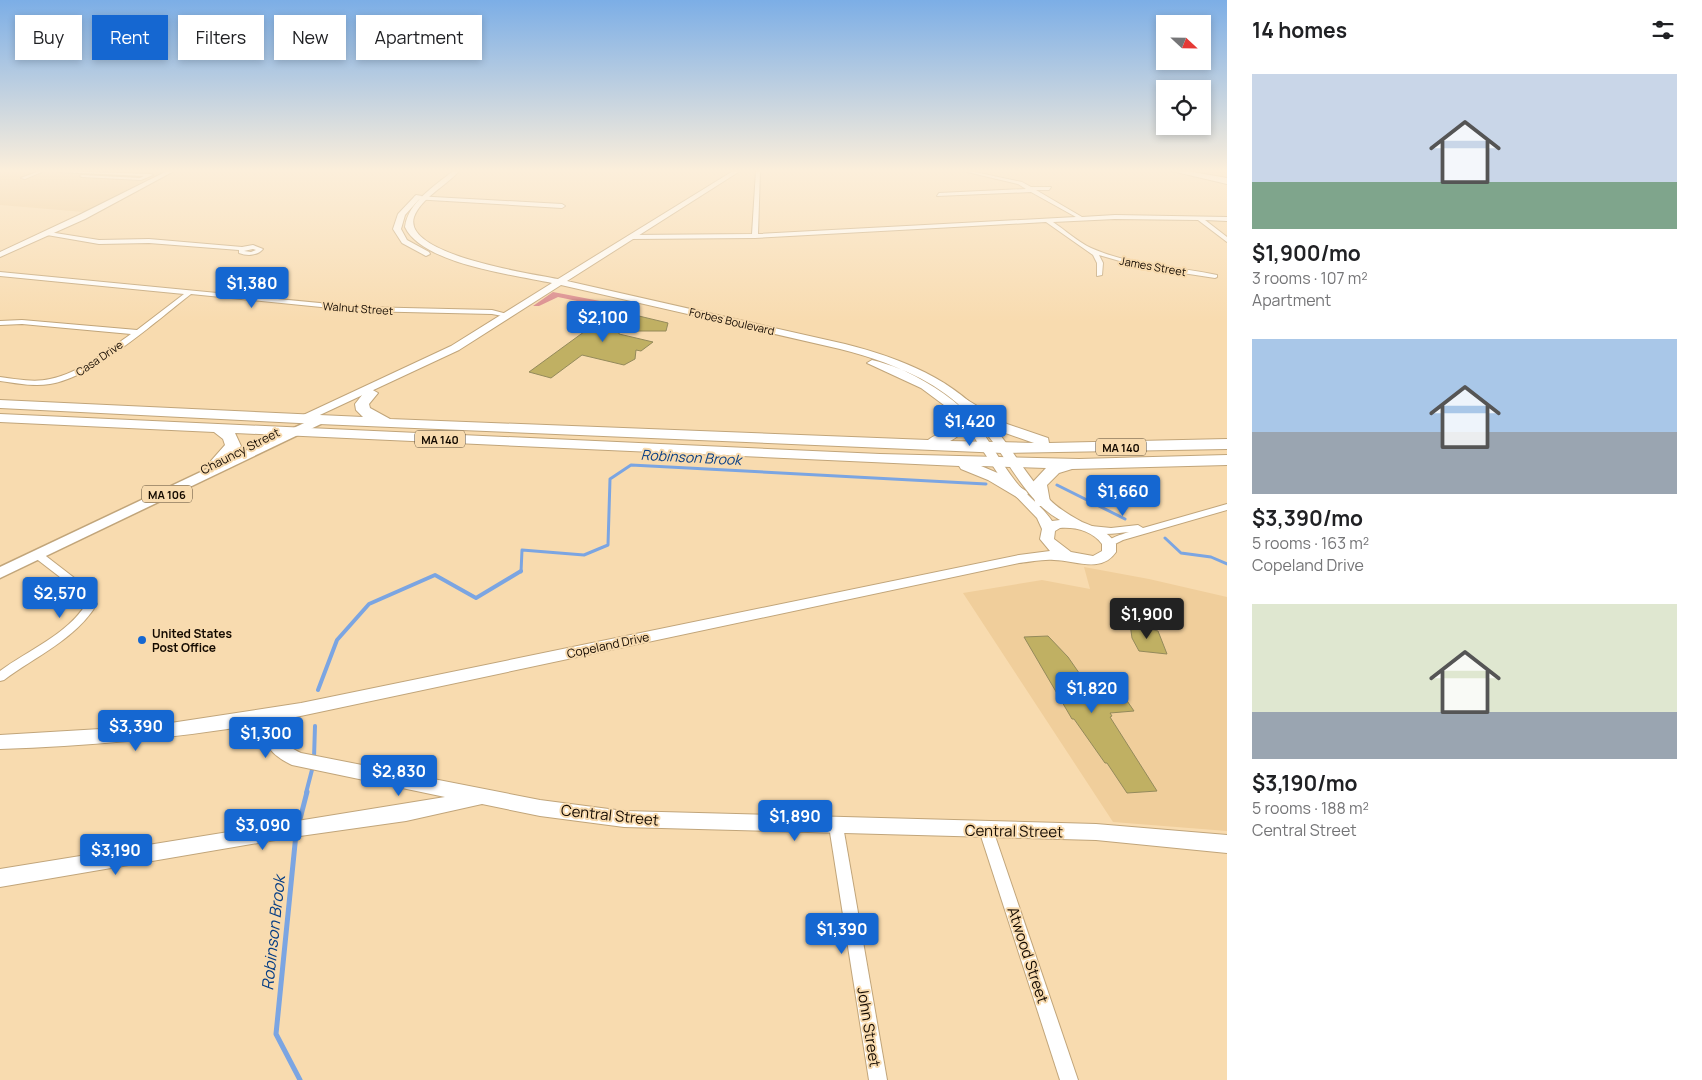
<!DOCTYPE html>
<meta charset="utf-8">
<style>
:root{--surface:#fff;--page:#f6f6f6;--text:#202124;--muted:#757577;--accent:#1567d1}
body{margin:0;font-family:Manrope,sans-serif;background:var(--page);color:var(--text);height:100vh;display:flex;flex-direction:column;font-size:19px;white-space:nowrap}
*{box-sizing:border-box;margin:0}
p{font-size:16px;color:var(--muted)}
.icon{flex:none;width:28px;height:28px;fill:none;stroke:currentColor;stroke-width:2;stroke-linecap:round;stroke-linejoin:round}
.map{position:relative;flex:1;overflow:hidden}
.drawer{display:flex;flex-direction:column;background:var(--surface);width:475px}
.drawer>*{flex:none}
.hud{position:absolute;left:15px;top:15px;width:475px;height:45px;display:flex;gap:10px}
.needle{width:32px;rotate:112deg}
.buttons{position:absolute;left:1156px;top:15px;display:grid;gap:10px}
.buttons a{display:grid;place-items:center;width:55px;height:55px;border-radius:0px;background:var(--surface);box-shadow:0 2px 8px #0003;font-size:25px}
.price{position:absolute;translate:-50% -42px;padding:0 11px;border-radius:5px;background:var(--accent);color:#fff;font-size:16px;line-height:32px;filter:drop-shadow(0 1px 2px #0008)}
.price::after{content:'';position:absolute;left:50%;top:30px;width:15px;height:11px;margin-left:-8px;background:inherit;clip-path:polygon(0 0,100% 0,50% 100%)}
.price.selected{background:#222;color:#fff}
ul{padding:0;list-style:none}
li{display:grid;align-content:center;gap:10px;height:265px;padding:0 25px}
li span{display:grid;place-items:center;height:155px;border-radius:0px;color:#555}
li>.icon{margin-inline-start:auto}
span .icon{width:90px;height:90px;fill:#fffc;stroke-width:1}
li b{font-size:21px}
h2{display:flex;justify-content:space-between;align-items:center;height:60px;padding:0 25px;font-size:21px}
.tag{padding:0 18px;border-radius:0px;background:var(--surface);box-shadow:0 2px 8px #0003;font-size:18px;line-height:45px}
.tag.selected{background:var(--accent);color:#fff}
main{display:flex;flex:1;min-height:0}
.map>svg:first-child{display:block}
</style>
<main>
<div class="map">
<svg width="1227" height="1080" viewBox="0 0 1227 1080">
<rect width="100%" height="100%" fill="#f8dbaf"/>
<g fill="#f0ce9b">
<polygon points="0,171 163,171 84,212 0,205"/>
<polygon points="1084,567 1149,579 1227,597 1227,831 1113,822 963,593 1042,580 1090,589"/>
</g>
<polygon fill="#d9888b" points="553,292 600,301 601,306 558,297 539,306 533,306"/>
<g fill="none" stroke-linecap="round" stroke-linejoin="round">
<polyline stroke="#7ba5e2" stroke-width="2" points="102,171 107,171"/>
<g stroke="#7ba5e2" stroke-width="3">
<polyline points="1057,485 1125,519"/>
<polyline points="1165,538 1181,553 1211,557 1227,564"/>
<polyline points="521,572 522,550 584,555 608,545 610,479 631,465 986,484"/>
</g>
<g stroke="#7ba5e2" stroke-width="4">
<polyline points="318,690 337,640 369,604 435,575 476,598 521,571"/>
<polyline points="314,758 315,726"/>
<polyline points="306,793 313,766"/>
</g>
<g stroke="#7ba5e2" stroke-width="5">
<polyline points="299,823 307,792"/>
<polyline points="296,834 276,1034 300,1080"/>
</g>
</g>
<g fill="#c0b063" stroke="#948a5b">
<polygon points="614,310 668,323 666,331 619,331 619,334 653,342 641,351 636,350 635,359 624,365 582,355 551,378 529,372"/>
<polygon points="1130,624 1158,631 1167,654 1139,651 1132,638"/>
<polygon points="1048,636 1068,657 1093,693 1099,697 1123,695 1134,711 1110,713 1112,716 1110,717 1157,791 1127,793 1107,763 1105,763 1074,719 1072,719 1024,637"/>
</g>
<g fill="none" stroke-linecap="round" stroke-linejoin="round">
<defs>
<g id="street">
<polygon points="39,171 44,171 25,179 21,178"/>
<polygon points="58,171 151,174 153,175 141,180 82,177 80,176 82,175 140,178 144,176 60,172"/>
<path d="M756,171H760L758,234L1076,217L1031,192L937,196L939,193L1026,189L1018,184L963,171H970L1022,182L1031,187H1051L1049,190H1036L1082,217L1115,215L1227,217V221L1205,220L1227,237V242L1198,220L1115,219L1053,222C1065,230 1078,242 1091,248C1131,266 1175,266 1217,275V277L1215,278L1137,266L1099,255L1103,263L1102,275L1097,276V263L1093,255L1046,222L755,238L630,239L627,237L630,235L752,234Z"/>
<polygon points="415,196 562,204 565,206 562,208 413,199"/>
<path d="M49,232L99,240L149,239L242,247L253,245L263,249C257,256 247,256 239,253V250L149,243L99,244L47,235V233ZM253,249L256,250L251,252L244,251Z"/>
<path d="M0,272L361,307L492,310L511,315L508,317L492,314L361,311L191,294C155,322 94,377 50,384C33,387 16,383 0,381V377C16,379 34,383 50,379C80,373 107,351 131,334L22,324L0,325V321L22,320L137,330L184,294L0,276Z"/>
<path d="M1227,504V510L1123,540L1109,547L1104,544C1111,537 1120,535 1129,532C1116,533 1096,537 1086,529L1091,526L1111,528L1138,525L1143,528Z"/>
<path d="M38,552L42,553L77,580L97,604C76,639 36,656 4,680L0,681V671C28,650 67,635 86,604L69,584L34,557L33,555Z"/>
<polygon points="836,820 841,822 843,826 887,1080 869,1080 829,826 831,822"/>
<polygon points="986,824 991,826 993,830 1078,1080 1060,1080 979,830 981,826"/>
</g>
<g id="secondary">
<polygon points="167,171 174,171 85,219 0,257 0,252 79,215"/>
<path d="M453,171H459C446,186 421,198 414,217C402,255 533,274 558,279L733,171H740L567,281L845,344C900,358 955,379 992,425C1013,449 1027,478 1050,500C1059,509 1071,516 1082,522C1096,528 1107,530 1116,544V552C1101,574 1075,560 1054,560C1043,559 1030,562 1019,563L277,721C279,738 286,746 301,753L540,800L624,811L1096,824L1227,835V853L1096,840L624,827L540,816L482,804L406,821L293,837L0,887V869L445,797L292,765C273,756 263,745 260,724C174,738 87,746 0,749V735L151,726L301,703L1019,555L1050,551L1040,539L1042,529L1037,518L1006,486L974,437L956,414L921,388L867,363L872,360C909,369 948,390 973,419C989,439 1000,462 1016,482C1027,496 1042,506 1052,521L1060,520C1029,503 1013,469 993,442C955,390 901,364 840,349L561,285L459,350L307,421H299V417L451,346L552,283C515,275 422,264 405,227C408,202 435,186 453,171ZM1060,528C1076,527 1092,531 1102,544V551L1093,556L1071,552L1054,539L1055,531Z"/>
<polygon points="416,195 422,196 405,215 401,229 407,240 429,252 430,254 426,256 402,243 393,229 398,214"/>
</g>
<polygon id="primary" points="319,416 323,417 325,420 323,423 0,578 0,567"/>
<g id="highway">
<polygon points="1172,171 1187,171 1227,178 1227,184"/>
<path d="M371,389L378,393L369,404L370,408L390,419L928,440C940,431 953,432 955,414L962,410L969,414C968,427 962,435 950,441L1034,443L997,430L959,405L957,402L959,399L964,398L1007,424L1048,438L1049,443L1227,439V449L1003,453L319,424L0,408V400L363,417L356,410L355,404L366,390Z"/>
<polygon points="0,414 880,454 1079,459 1227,455 1227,465 1072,469 1059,473 1047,485 1050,502 1048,506 1036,506 1031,484 1046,468 981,466 1000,474 1026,491 1028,494 1020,499 988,480 961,469 959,466 235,433 241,446 224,465 218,467 210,462 225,445 223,439 214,432 0,422"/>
</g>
</defs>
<use href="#street" stroke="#c1a57a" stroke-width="2"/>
<use href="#secondary" stroke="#c1a57a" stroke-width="2"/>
<use href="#primary" stroke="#c1a57a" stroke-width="3"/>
<use href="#highway" stroke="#c1a57a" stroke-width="2"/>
<use href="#street" fill="#fff" fill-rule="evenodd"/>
<use href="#secondary" fill="#fff" fill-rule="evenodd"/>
<use href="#primary" fill="#fff" fill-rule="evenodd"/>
<use href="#highway" fill="#fff" fill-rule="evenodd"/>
</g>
<linearGradient id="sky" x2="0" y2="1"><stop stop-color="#7caee6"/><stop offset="0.53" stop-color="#fcefdb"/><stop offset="1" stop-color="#fcefdb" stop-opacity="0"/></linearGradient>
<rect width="1227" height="322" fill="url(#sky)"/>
<circle fill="#1567d1" stroke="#f8dbaf" stroke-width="2" cx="142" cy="640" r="5"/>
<g text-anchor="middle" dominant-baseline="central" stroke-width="4" stroke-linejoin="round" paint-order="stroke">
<g font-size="11" fill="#140a00" stroke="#f8dbaf">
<text transform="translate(1153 266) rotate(10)">James Street</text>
<text transform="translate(358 308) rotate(4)">Walnut Street</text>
<text transform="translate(732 321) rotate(13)">Forbes Boulevard</text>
<text transform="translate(99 358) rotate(-34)">Casa Drive</text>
</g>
<g fill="#f8dbaf" stroke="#584934" stroke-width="1">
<rect x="415" y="430.5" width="50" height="17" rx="4"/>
<rect x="1096" y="438.5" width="50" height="17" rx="4"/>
<rect x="142" y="485.5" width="50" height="17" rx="4"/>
</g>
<g font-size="11" font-weight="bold" fill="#140a00">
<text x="440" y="439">MA 140</text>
<text x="1121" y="447">MA 140</text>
<text x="167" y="494">MA 106</text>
</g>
<g font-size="12" fill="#140a00" stroke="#f8dbaf">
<text transform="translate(240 451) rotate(-27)">Chauncy Street</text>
<text transform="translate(608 645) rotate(-12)">Copeland Drive</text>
</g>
<g font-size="12" font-weight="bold" fill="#140a00" stroke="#f8dbaf" text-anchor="start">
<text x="152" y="633">United States<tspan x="152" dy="14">Post Office</tspan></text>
</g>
<g font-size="14" font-style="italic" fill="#073e85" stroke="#f8dbaf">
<text transform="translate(691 457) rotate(3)">Robinson Brook</text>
</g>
<g font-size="15" fill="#140a00" stroke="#f8dbaf">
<text transform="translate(610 815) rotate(6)">Central Street</text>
<text transform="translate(1014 831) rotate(1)">Central Street</text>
<text transform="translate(1028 955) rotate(72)">Atwood Street</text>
<text transform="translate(869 1027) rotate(81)">John Street</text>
</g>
<g font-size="16" font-style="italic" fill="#073e85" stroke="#f8dbaf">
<text transform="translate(273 933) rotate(-84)">Robinson Brook</text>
</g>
</g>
</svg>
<div class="buttons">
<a><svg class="needle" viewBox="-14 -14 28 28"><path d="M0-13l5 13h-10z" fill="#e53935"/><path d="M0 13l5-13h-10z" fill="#757577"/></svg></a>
<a><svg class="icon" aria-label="locate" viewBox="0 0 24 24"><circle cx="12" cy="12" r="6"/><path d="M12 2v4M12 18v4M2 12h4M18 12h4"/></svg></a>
</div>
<b class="price" style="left:252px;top:309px">$1,380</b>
<b class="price" style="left:603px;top:343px">$2,100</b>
<b class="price" style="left:970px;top:447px">$1,420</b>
<b class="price" style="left:1123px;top:517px">$1,660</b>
<b class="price" style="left:60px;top:619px">$2,570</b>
<b class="price selected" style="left:1147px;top:640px">$1,900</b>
<b class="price" style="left:1092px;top:714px">$1,820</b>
<b class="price" style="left:136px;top:752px">$3,390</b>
<b class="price" style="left:266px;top:759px">$1,300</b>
<b class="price" style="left:399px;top:797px">$2,830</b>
<b class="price" style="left:795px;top:842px">$1,890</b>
<b class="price" style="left:263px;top:851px">$3,090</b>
<b class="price" style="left:116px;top:876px">$3,190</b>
<b class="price" style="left:842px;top:955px">$1,390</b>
<div class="hud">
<a class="tag">Buy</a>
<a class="tag selected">Rent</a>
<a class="tag">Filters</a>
<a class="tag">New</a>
<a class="tag">Apartment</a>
</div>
</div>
<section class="drawer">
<h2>14 homes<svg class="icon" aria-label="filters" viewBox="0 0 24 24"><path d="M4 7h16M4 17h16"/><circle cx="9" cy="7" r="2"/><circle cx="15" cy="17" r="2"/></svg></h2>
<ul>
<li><span style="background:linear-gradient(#c9d6e8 70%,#7fa58c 0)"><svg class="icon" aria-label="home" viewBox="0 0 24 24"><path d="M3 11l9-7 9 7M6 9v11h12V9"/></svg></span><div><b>$1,900/mo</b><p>3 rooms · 107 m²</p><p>Apartment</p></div></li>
<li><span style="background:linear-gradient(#a9c7e8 60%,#9aa5b1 0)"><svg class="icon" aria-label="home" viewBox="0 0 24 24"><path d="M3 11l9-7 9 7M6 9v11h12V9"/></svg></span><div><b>$3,390/mo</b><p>5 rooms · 163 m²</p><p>Copeland Drive</p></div></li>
<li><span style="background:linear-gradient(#dfe7d0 70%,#9aa5b1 0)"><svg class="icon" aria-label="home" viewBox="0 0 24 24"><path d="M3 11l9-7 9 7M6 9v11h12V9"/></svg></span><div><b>$3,190/mo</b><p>5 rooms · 188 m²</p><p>Central Street</p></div></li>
</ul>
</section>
</main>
